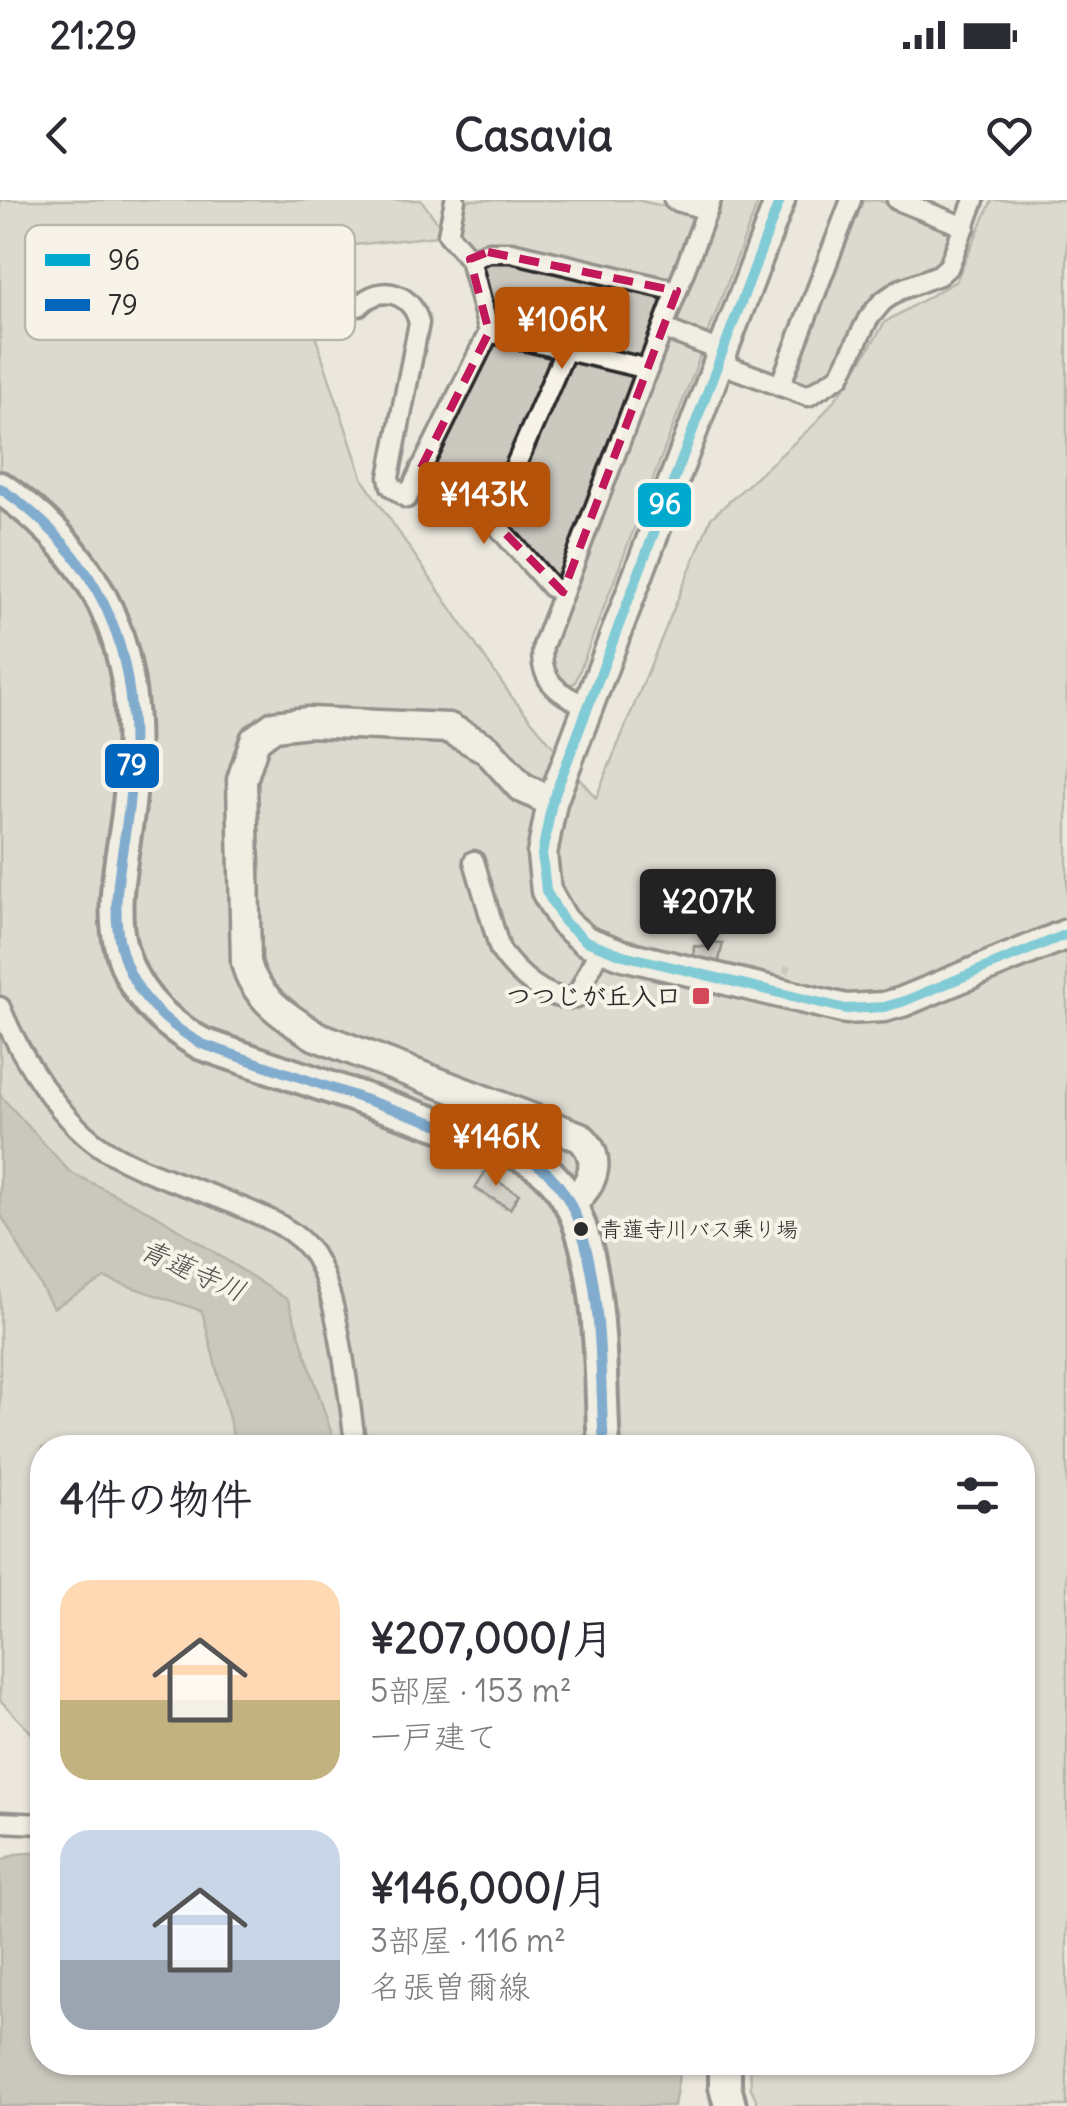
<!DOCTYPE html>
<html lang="ja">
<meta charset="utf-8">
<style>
:root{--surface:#fff;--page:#f2f2f3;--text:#2b2b33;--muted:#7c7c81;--accent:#b45309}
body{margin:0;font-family:Delius,"Klee One",sans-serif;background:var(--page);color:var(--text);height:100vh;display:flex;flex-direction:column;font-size:38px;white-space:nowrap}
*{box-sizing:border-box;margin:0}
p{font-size:32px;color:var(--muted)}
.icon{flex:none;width:55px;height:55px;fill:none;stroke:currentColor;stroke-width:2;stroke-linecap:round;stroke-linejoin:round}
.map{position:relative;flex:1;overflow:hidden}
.sheet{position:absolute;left:30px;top:1235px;width:1005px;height:640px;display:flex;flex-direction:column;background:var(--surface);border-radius:40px;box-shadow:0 2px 8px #0004}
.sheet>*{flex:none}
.price{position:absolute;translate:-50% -85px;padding:0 22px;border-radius:10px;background:var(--accent);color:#fff;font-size:32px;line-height:65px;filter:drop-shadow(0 2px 5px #0008)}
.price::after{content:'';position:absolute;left:50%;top:60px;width:30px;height:22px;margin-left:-15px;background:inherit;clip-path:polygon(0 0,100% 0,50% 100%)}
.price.selected{background:#222;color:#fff}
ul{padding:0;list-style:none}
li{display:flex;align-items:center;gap:30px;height:250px;padding:0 30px}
li span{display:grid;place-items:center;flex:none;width:280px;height:200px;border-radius:30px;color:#555}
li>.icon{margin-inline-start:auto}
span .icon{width:120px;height:120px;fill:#fffc;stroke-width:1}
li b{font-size:42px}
h2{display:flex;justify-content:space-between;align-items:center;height:120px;padding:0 30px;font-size:42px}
.status{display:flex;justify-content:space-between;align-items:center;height:70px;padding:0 50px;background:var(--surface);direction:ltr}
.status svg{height:28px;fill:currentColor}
header{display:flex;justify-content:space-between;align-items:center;height:130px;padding:0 30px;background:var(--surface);font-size:45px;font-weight:800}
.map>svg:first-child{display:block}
</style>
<div class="status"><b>21:29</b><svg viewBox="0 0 49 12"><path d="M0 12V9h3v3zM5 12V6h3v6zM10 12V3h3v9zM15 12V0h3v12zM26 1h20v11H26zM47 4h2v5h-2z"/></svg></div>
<header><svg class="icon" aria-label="back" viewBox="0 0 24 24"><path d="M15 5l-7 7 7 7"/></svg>Casavia<svg class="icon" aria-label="heart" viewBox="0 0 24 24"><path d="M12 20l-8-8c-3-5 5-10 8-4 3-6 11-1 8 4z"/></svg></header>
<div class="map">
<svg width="1067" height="1906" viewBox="0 0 1067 1906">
<rect width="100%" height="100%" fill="#ebe7dd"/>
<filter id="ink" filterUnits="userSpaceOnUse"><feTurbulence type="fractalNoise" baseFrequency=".01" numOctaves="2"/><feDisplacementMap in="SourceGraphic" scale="20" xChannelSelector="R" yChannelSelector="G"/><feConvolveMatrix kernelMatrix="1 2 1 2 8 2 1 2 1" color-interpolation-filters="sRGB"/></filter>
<g filter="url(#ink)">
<g fill="#cbc8bf" stroke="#7b7a75" stroke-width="2.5">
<polygon points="0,0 421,0 447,35 249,56 300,90 363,280 511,496 596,598 711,318 815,224 848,183 885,122 956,81 992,0 1067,0 1067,1906 759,1906 751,1888 750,1863 1022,1862 1022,1248 42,1248 42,1544 0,1500"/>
<polygon points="462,0 636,0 690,12 695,21 677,72 666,77 513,44 478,48 467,43 457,30"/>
<polygon points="718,0 759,0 706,139 671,125"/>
<path d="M878,0L948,26L953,36C934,86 921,61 896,85C869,110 854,148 828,175L815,184H798L793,172L859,1Z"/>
<polygon points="508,58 658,91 665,102 647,150 636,157 501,127 494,120 478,70 486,61"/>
<polygon points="667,137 702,151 575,483 567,485 556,475 549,450"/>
<polygon points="497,143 547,152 554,162 493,299 483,301 439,271 434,259 488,147"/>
<polygon points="578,160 631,170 637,181 563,373 551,375 505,324 503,312 568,165"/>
</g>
<g fill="#a29f98" stroke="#72716c" stroke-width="2.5">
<polygon points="0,895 70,972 158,1016 288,1100 336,1247 236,1247 202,1111 105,1078 53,1108 0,1013"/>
<polygon points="42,1652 42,1862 681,1863 674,1906 0,1906 0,1661 15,1654"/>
</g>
<g fill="#0003">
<polygon points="785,765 792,766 789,773 783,772"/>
<polygon points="485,973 508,1007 505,1010 474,991"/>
</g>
<g fill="#b5b2ab" stroke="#2b2b2b" stroke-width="2.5">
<polygon points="708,742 723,743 718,765 693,763 694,746 707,747"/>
<polygon points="488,967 499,974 495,980 519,994 510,1009 475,988"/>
</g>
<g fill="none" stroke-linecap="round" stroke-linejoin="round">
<defs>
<g id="street">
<polyline points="674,0 708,10"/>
<polyline points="897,0 965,27"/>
<polyline points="470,59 488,52 511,52 677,91"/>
<path d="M359,106C381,83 412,93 419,123L389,277L391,286L407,298L489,132L470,59L448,34L455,0"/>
<polyline points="670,131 723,152"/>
<polyline points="489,132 648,169"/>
<polyline points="719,163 808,196 840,176 868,119 882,102 899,90 939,75 949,66 974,0"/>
<polyline points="780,186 851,0"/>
<polyline points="421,268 492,320 551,387 563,392"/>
<polyline points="492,320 566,149"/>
<path d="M588,506C559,495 538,480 543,446L711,0"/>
<path d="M474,661L500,750C515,772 546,802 576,798L600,748"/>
<path d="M0,807C20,856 62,925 109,952C146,974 190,986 229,1002C259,1015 294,1026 313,1054C340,1096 348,1196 356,1248"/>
<polyline points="0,1622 42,1624"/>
</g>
<g id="secondary">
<polyline points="780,0 552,602 542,654 546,691 564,722 586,741 623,755 846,809 884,807 902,802 1067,734"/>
<path d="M552,602L521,587L487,549L449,528L308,522L274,526L255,540L242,580L246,762C253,796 288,819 316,836L580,937C603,957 594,985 571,1002"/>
</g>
<g id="primary">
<path d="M0,288C115,366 144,471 129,605C124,652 109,702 121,748C132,792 164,823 202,844L496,944C515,952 534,960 549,974C606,1029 599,1171 604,1248"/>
<polyline points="725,1862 725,1886 730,1906"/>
</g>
</defs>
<use href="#street" stroke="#2b2b2b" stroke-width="25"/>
<use href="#secondary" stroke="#2b2b2b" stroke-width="35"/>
<use href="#primary" stroke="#2b2b2b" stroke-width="38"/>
<use href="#street" stroke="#f7f3e8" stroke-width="18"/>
<use href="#secondary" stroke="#f7f3e8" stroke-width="28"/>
<use href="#primary" stroke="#f7f3e8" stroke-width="30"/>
<defs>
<polyline id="bus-1" points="780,0 552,602 542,654 546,691 564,722 586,741 623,755 846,809 884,807 902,802 1067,734"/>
<path id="bus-2" d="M0,288C115,366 144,471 129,605C124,652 109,702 121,748C132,792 164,823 202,844L496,944C515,952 534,960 549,974C606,1029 599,1171 604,1248"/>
</defs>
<use href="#bus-1" stroke="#f7f3e8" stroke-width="18"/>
<use href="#bus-2" stroke="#f7f3e8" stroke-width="18"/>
<use href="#bus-1" stroke="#00a9ce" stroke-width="10"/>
<use href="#bus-2" stroke="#0065bd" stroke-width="10"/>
</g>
</g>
<path d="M0 0H1067V1906H0ZM488,52L677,91L563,392L492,320L421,268L489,132L470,59Z" fill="#ebe7dd" fill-opacity=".55" fill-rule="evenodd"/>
<path fill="none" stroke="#c2185b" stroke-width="8" stroke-dasharray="20 12" stroke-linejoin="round" d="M488,52L677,91L563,392L492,320L421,268L489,132L470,59Z"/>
<rect fill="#d1495b" stroke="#f7f3e8" stroke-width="4" x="691" y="786" width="20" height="20" rx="5"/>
<circle fill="#2b2b2b" stroke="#f7f3e8" stroke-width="4" cx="581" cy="1029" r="9"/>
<g text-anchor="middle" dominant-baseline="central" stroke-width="8" stroke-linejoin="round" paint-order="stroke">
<g font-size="22" fill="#2b2b2b" stroke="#f7f3e8" text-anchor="start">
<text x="600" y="1029">青蓮寺川バス乗り場</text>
</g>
<g font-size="25" font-weight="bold" fill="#2b2b2b" stroke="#f7f3e8" text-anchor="end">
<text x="681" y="796">つつじが丘入口</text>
</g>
<g font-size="28" font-style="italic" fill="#555451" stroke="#f7f3e8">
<text transform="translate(193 1070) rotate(24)">青蓮寺川</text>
</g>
</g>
<rect x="25" y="25" width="330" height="115" rx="15" fill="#f7f3e8" stroke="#bab7af" stroke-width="2.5"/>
<rect x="45" y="54" width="45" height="12" fill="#00a9ce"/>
<rect x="45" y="99" width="45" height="12" fill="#0065bd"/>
<g font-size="28" fill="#2b2b2b">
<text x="108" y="70">96</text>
<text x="108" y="115">79</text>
</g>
<g stroke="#f7f3e8" stroke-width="4">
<rect x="636" y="281" width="57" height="48" rx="10" fill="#00a9ce"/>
<rect x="103" y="542" width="58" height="48" rx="10" fill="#0065bd"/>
</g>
<g font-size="28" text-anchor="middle" font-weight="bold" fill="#fff">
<text x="665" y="314">96</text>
<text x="132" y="575">79</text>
</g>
</svg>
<b class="price" style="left:562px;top:172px">¥106K</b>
<b class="price" style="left:484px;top:347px">¥143K</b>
<b class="price selected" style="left:708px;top:754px">¥207K</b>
<b class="price" style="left:496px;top:989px">¥146K</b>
<section class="sheet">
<h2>4件の物件<svg class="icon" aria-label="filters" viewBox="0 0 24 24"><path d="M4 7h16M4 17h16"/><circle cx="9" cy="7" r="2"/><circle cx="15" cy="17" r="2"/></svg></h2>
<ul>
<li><span style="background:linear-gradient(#ffd9b3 60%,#c2b280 0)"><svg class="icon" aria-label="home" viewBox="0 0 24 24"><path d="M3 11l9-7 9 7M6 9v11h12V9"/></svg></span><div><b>¥207,000/月</b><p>5部屋 · 153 m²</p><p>一戸建て</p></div></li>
<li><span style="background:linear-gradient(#c9d6e8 65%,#9aa5b1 0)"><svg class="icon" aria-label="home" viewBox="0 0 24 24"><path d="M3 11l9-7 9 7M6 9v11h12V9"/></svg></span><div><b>¥146,000/月</b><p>3部屋 · 116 m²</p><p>名張曽爾線</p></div></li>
</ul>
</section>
</div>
